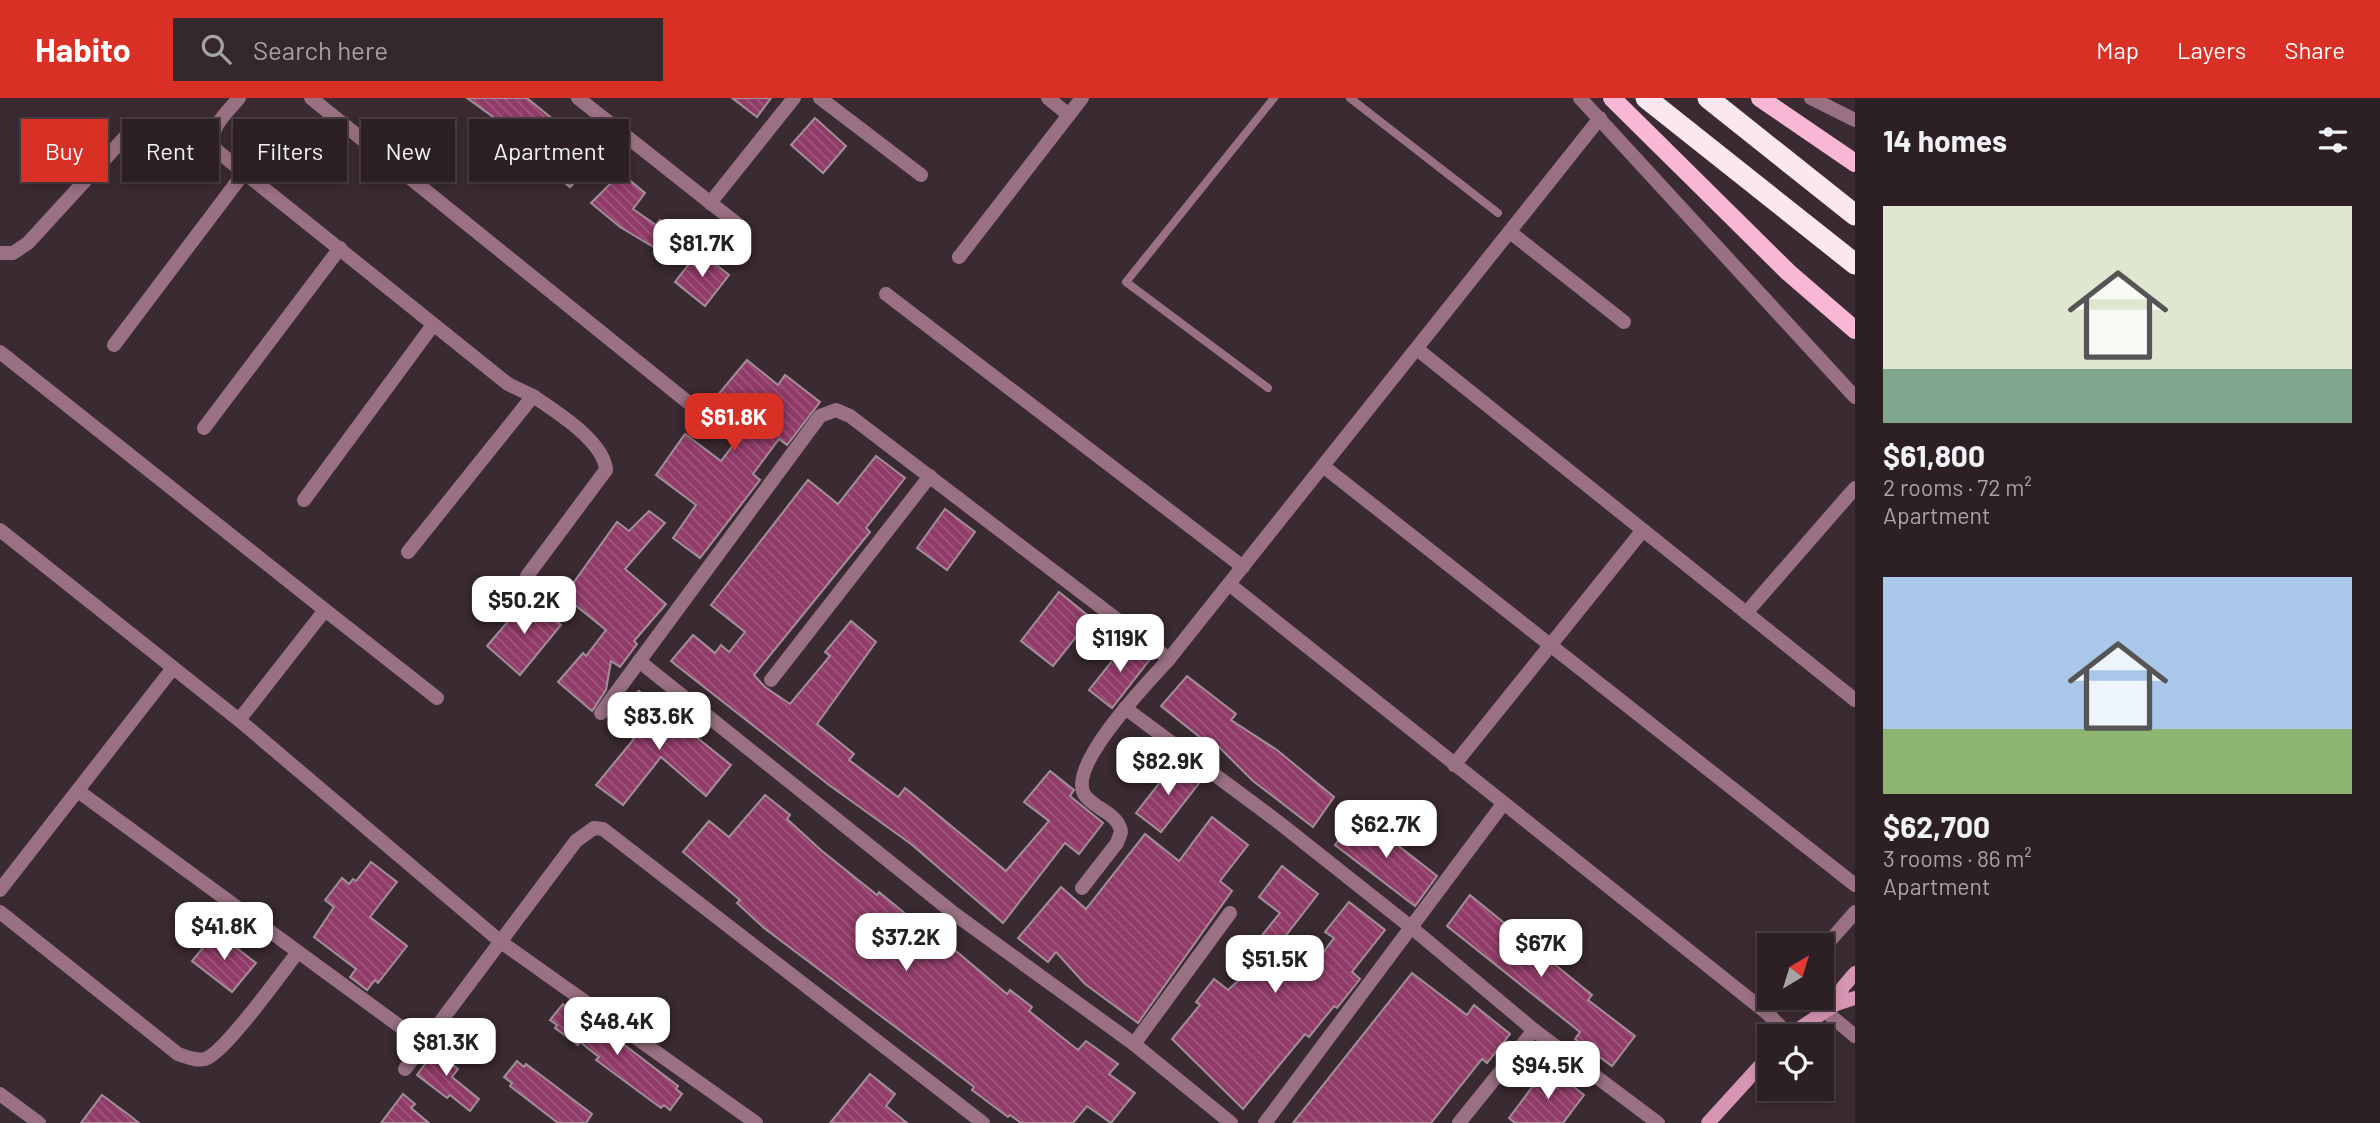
<!DOCTYPE html>
<meta charset="utf-8">
<style>
:root{--surface:#2c2025;--page:#34282d;--text:#f1f3f6;--muted:#a6a3a7;--line:#483e42;--accent:#d93025}
body{margin:0;font-family:Barlow,sans-serif;background:var(--page);color:var(--text);height:100vh;display:flex;flex-direction:column;font-size:26px;white-space:nowrap}
*{box-sizing:border-box;margin:0}
p{font-size:23px;color:var(--muted)}
.icon{flex:none;width:38px;height:38px;fill:none;stroke:currentColor;stroke-width:2;stroke-linecap:round;stroke-linejoin:round}
.map{position:relative;flex:1;overflow:hidden}
.side{display:flex;flex-direction:column;background:var(--surface);width:525px}
.side>*{flex:none}
.hud{position:absolute;left:21px;top:21px;width:665px;height:63px;display:flex;gap:14px}
.needle{width:46px;rotate:38deg}
.controls{position:absolute;left:1757px;top:835px;display:grid;gap:14px}
.controls a{display:grid;place-items:center;width:77px;height:77px;border-radius:0px;background:var(--surface);box-shadow:0 4px 10px #0003,0 0 0 2px var(--line);font-size:35px}
.price{position:absolute;translate:-50% -60px;padding:0 16px;border-radius:14px;background:#fff;color:#222;font-size:23px;line-height:46px;filter:drop-shadow(0 2px 4px #0008)}
.price::after{content:'';position:absolute;left:50%;top:42px;width:21px;height:16px;margin-left:-10px;background:inherit;clip-path:polygon(0 0,100% 0,50% 100%)}
.price.on{background:var(--accent);color:#fff}
ul{padding:0;list-style:none}
li{display:grid;align-content:center;gap:14px;height:371px;padding:0 28px}
li span{display:grid;place-items:center;height:217px;border-radius:0px;color:#555}
li>.icon{margin-inline-start:auto}
span .icon{width:126px;height:126px;fill:#fffc;stroke-width:1}
li b{font-size:30px}
h2{display:flex;justify-content:space-between;align-items:center;height:84px;padding:0 28px;font-size:30px}
.tag{padding:0 24px;border-radius:0px;background:var(--surface);box-shadow:0 4px 10px #0003,0 0 0 2px var(--line);font-size:24px;line-height:63px}
.tag.on{background:var(--accent);color:#fff}
header{display:flex;align-items:center;gap:42px;box-sizing:border-box;height:98px;padding:0 35px;background:var(--accent);color:#fff}
header strong{font-size:33px}
nav{display:flex;gap:38px;margin-inline-start:auto;font-size:24px}
.search{width:490px;height:63px;background:var(--page);display:flex;align-items:center;gap:18px;box-sizing:border-box;padding:0 24px;border-radius:0px;color:var(--muted);font-size:26px}
main{display:flex;flex:1;min-height:0}
.map>svg:first-child{display:block}
</style>
<header>
<strong>Habito</strong>
<div class="search"><svg class="icon" aria-label="search" viewBox="0 0 24 24"><circle cx="10" cy="10" r="6"/><path d="M15 15l6 6"/></svg>Search here</div>
<nav><a>Map</a><a>Layers</a><a>Share</a></nav>
</header>
<main>
<div class="map">
<svg width="1855" height="1025" viewBox="0 0 1855 1025">
<defs>
<pattern id="building-back-hatch" width="6" height="6" patternUnits="userSpaceOnUse" patternTransform="scale(1.75)"><rect width="6" height="6" fill="#913b68"/><path d="M-1 5l2 2M0 0l6 6M5-1l2 2" fill="none" stroke="#a0577d"/></pattern>
</defs>
<rect width="100%" height="100%" fill="#3a2a31"/>
<g fill="url(#building-back-hatch)" stroke="#a28f97" stroke-width="2">
<polygon points="467,0 527,0 598,58 588,68 592,70 583,82 579,79 570,89 527,54 529,50 524,46 526,43"/>
<polygon points="732,0 771,0 757,19"/>
<polygon points="815,20 846,48 823,75 791,47"/>
<polygon points="621,75 645,95 633,111 656,127 660,122 679,136 665,156 620,129 591,105"/>
<polygon points="699,153 729,177 705,208 675,184"/>
<polygon points="747,262 778,287 785,277 820,304 787,347 779,341 753,376 760,382 700,460 673,440 696,407 656,377 685,336 721,363 749,326 716,299"/>
<polygon points="876,358 905,380 866,430 870,434 754,577 765,589 790,606 830,558 825,554 851,523 876,544 817,626 854,656 849,662 898,699 905,690 1006,773 1049,723 1024,704 1050,673 1074,692 1070,698 1103,725 1079,756 1065,745 1003,825 911,746 829,687 671,563 693,537 715,555 721,547 729,554 745,534 711,507 808,382 838,406"/>
<polygon points="945,411 975,434 947,472 917,450"/>
<polygon points="649,413 665,425 625,471 666,506 634,543 637,546 620,569 611,563 606,592 592,613 558,584 583,555 586,558 606,532 564,498 617,424 629,433"/>
<polygon points="1059,494 1091,520 1053,568 1021,543"/>
<polygon points="528,500 561,527 520,577 487,548"/>
<polygon points="1128,543 1151,560 1112,610 1089,592"/>
<polygon points="1187,578 1236,616 1231,622 1277,652 1334,699 1313,729 1253,683 1214,644 1211,648 1161,608"/>
<polygon points="639,593 731,667 706,698 661,659 623,707 596,687 634,641 613,624"/>
<polygon points="1175,665 1200,684 1161,734 1136,715"/>
<polygon points="765,697 790,717 787,721 822,753 877,797 879,794 948,851 950,848 1007,896 1010,892 1032,909 1029,913 1078,952 1086,943 1118,966 1109,976 1135,995 1111,1025 1087,1008 1073,1025 1021,1025 1010,1017 1008,1019 972,992 974,989 934,958 764,830 737,805 740,802 683,754 709,723 729,739"/>
<polygon points="1358,716 1437,778 1415,808 1335,747"/>
<polygon points="1212,719 1248,747 1220,783 1232,793 1138,925 1085,886 1056,854 1048,864 1018,840 1061,789 1086,811 1145,736 1179,763"/>
<polygon points="371,764 397,784 370,819 407,848 378,885 375,882 367,892 350,879 356,871 314,839 334,809 325,802 342,780 349,786 353,781 356,783"/>
<polygon points="1282,768 1318,796 1284,840 1315,865 1334,840 1325,834 1349,804 1385,832 1352,874 1360,881 1337,910 1334,908 1309,939 1305,936 1243,1011 1172,941 1200,907 1196,904 1214,881 1228,892 1266,857 1254,847 1280,815 1259,799"/>
<polygon points="1470,797 1592,897 1588,902 1635,938 1612,968 1575,941 1580,934 1447,828"/>
<polygon points="216,834 256,865 232,894 192,863"/>
<polygon points="1412,875 1467,917 1474,907 1510,936 1487,965 1482,961 1431,1025 1293,1025"/>
<polygon points="563,906 569,911 572,907 595,924 592,928 612,943 614,939 678,988 676,991 682,996 670,1012 664,1007 661,1010 596,962 599,959 580,944 578,947 555,930 557,927 550,922"/>
<polygon points="439,947 456,960 452,966 458,971 452,979 479,1001 470,1013 450,997 447,1000 417,977"/>
<polygon points="517,963 524,969 526,966 592,1016 586,1025 558,1025 510,988 512,985 504,979"/>
<polygon points="1548,968 1584,997 1563,1025 1515,1025 1509,1020"/>
<polygon points="870,976 895,996 886,1008 907,1025 830,1025"/>
<polygon points="403,996 415,1006 411,1010 429,1025 381,1025"/>
<polygon points="102,997 129,1017 139,1025 81,1025"/>
</g>
<g fill="none" stroke-linecap="round" stroke-linejoin="round">
<g stroke="#997183" stroke-width="8">
<polyline points="1350,0 1498,115"/>
<polyline points="1268,290 1126,184 1274,0"/>
</g>
<g stroke="#997183" stroke-width="14">
<path d="M239,0C227,15 205,32 216,52L508,286L533,298L408,454"/>
<polyline points="311,0 721,331"/>
<polyline points="578,0 741,129"/>
<polyline points="820,0 921,77"/>
<polyline points="1048,0 1069,17"/>
<polyline points="1580,0 1855,299"/>
<polyline points="1811,0 1855,22"/>
<polyline points="710,105 794,0"/>
<polyline points="1510,134 1624,224"/>
<polyline points="0,155 13,155 28,145 137,26"/>
<polyline points="959,159 1082,0"/>
<polyline points="886,196 1243,469"/>
<polyline points="114,247 243,76"/>
<polyline points="1417,251 1855,602"/>
<polyline points="0,254 325,512"/>
<polyline points="204,330 340,150"/>
<polyline points="1323,368 1855,787"/>
<polyline points="304,402 433,227"/>
<polyline points="0,432 239,622 501,844 756,1025"/>
<path d="M527,478L606,372C604,343 555,313 533,298"/>
<polyline points="1229,486 1767,915 1789,937"/>
<polyline points="1746,515 1855,390"/>
<polyline points="639,563 956,817 1134,946 1231,1025"/>
<polyline points="771,582 930,378"/>
<polyline points="1125,610 1277,723 1412,830 1534,932 1658,1025"/>
<polyline points="601,615 820,318 836,312 850,318 1169,561"/>
<polyline points="239,622 325,512 437,600"/>
<polyline points="1454,667 1643,432"/>
<polyline points="78,693 424,946"/>
<path d="M1082,790L1117,745L1121,734C1119,715 1093,711 1084,696C1068,666 1149,583 1169,561L1600,20"/>
<polyline points="0,792 173,570"/>
<path d="M0,814L178,956C187,959 196,963 205,961C225,955 282,874 298,854"/>
<polyline points="1822,852 1855,814"/>
<polyline points="1826,914 1855,938"/>
<polyline points="1767,915 1781,900"/>
<polyline points="1134,946 1230,815"/>
<polyline points="405,971 576,743 594,730 603,731 983,1025"/>
<polyline points="0,996 39,1025"/>
<polyline points="1265,1025 1503,706"/>
<polyline points="1459,1025 1534,932"/>
</g>
<g stroke="#d695b2" stroke-width="14">
<polyline points="1836,906 1843,889 1855,875"/>
<polyline points="1788,938 1836,906 1855,900"/>
<polyline points="1708,1025 1769,958"/>
</g>
<g stroke="#fab7d5" stroke-width="18">
<polyline points="1612,0 1788,174 1855,232"/>
<polyline points="1760,0 1855,65"/>
</g>
<g stroke="#fce7ef" stroke-width="21">
<polyline points="1646,0 1855,166"/>
<polyline points="1708,0 1855,117"/>
</g>
</g>
</svg>
<div class="controls">
<a><svg class="needle" viewBox="-14 -14 28 28"><path d="M0-13l5 13h-10z" fill="#e53935"/><path d="M0 13l5-13h-10z" fill="#a6a3a7"/></svg></a>
<a><svg class="icon" aria-label="locate" viewBox="0 0 24 24"><circle cx="12" cy="12" r="6"/><path d="M12 2v4M12 18v4M2 12h4M18 12h4"/></svg></a>
</div>
<b class="price" style="left:702px;top:181px">$81.7K</b>
<b class="price on" style="left:734px;top:355px">$61.8K</b>
<b class="price" style="left:524px;top:538px">$50.2K</b>
<b class="price" style="left:1120px;top:576px">$119K</b>
<b class="price" style="left:659px;top:654px">$83.6K</b>
<b class="price" style="left:1168px;top:699px">$82.9K</b>
<b class="price" style="left:1386px;top:762px">$62.7K</b>
<b class="price" style="left:224px;top:864px">$41.8K</b>
<b class="price" style="left:906px;top:875px">$37.2K</b>
<b class="price" style="left:1541px;top:881px">$67K</b>
<b class="price" style="left:1275px;top:897px">$51.5K</b>
<b class="price" style="left:617px;top:959px">$48.4K</b>
<b class="price" style="left:446px;top:980px">$81.3K</b>
<b class="price" style="left:1548px;top:1003px">$94.5K</b>
<div class="hud">
<a class="tag on">Buy</a>
<a class="tag">Rent</a>
<a class="tag">Filters</a>
<a class="tag">New</a>
<a class="tag">Apartment</a>
</div>
</div>
<section class="side">
<h2>14 homes<svg class="icon" aria-label="filters" viewBox="0 0 24 24"><path d="M4 7h16M4 17h16"/><circle cx="9" cy="7" r="2"/><circle cx="15" cy="17" r="2"/></svg></h2>
<ul>
<li><span style="background:linear-gradient(#dfe7d0 75%,#7fa58c 0)"><svg class="icon" aria-label="home" viewBox="0 0 24 24"><path d="M3 11l9-7 9 7M6 9v11h12V9"/></svg></span><div><b>$61,800</b><p>2 rooms · 72 m²</p><p>Apartment</p></div></li>
<li><span style="background:linear-gradient(#a9c7e8 70%,#8fb573 0)"><svg class="icon" aria-label="home" viewBox="0 0 24 24"><path d="M3 11l9-7 9 7M6 9v11h12V9"/></svg></span><div><b>$62,700</b><p>3 rooms · 86 m²</p><p>Apartment</p></div></li>
</ul>
</section>
</main>
